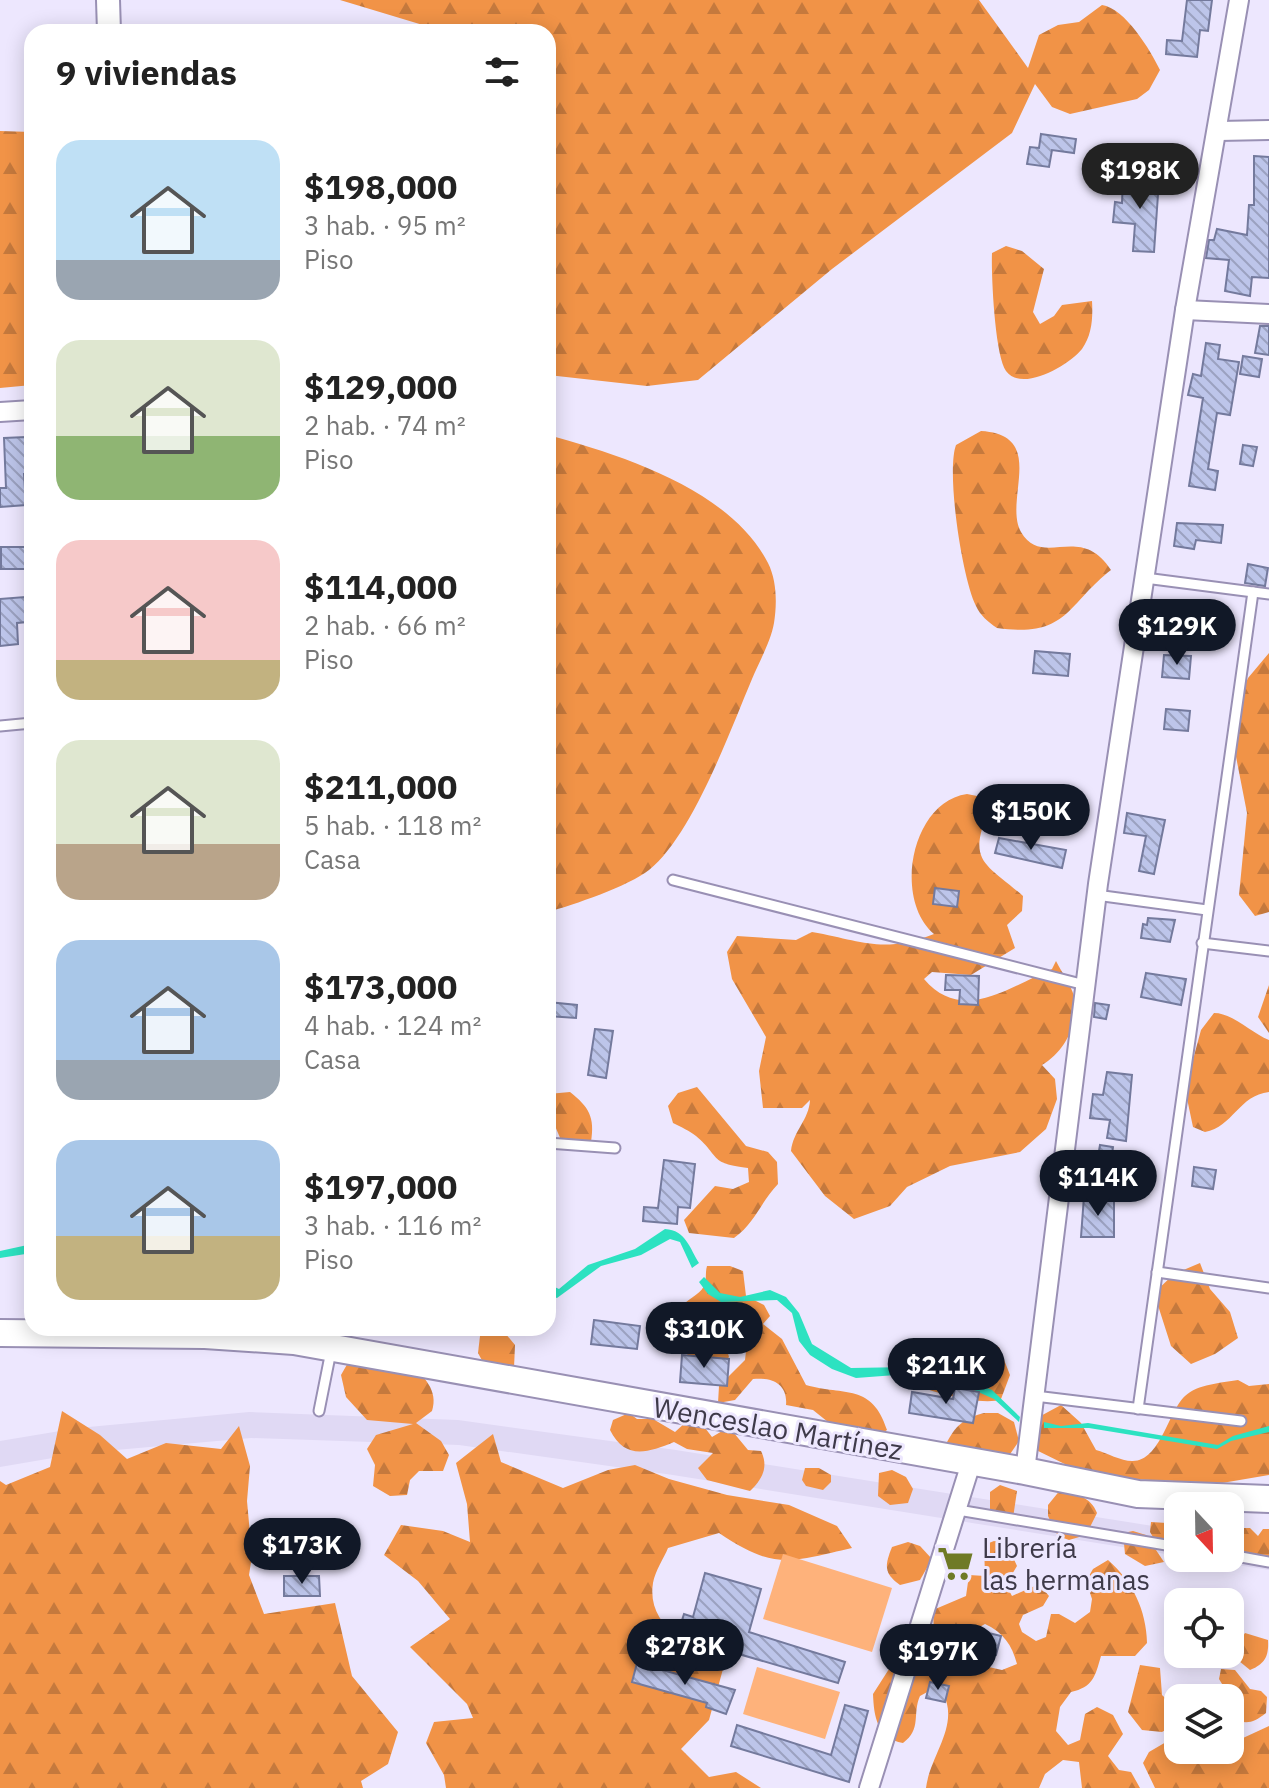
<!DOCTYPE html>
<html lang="es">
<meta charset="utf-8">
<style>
:root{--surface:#fff;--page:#f2f2f2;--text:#222;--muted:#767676;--accent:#111827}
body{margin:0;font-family:"IBM Plex Sans",sans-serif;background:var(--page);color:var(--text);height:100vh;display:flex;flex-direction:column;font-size:30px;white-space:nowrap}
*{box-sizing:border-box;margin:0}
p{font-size:26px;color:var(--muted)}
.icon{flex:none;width:44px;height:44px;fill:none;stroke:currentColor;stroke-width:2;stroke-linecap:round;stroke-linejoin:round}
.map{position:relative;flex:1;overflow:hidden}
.drawer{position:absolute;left:24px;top:24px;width:532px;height:1312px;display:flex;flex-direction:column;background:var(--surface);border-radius:24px;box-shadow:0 4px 20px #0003}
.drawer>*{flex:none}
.needle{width:52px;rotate:158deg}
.fabs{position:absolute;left:1164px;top:1492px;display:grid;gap:16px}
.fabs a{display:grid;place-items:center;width:80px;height:80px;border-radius:16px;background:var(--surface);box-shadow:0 4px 20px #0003;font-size:40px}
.price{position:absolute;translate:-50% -68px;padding:0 18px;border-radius:28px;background:var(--accent);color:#fff;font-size:26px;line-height:52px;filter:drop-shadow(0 2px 4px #0008)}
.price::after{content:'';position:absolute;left:50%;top:48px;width:24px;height:18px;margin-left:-12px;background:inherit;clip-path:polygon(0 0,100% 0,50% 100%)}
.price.current{background:#222;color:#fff}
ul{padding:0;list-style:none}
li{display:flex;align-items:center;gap:24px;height:200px;padding:0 32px}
li span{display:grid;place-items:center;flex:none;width:224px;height:160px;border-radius:24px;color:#555}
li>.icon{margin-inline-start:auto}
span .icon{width:96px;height:96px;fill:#fffc;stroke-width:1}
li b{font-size:34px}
h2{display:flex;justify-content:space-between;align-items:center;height:96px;padding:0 32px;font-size:34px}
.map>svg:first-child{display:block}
</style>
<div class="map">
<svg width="1269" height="1788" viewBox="0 0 1269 1788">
<defs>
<pattern id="forest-firs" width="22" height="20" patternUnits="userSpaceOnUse" patternTransform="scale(2)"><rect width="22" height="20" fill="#f19347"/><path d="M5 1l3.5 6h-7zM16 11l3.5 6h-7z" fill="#c5793d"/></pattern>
<pattern id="building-back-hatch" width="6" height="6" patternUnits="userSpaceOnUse" patternTransform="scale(2)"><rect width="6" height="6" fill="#bdc5ea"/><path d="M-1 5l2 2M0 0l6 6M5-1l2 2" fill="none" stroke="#9ba1c0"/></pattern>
</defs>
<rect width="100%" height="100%" fill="#ede7fe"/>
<g fill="#e0d9f4">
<polygon points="249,1412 458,1420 676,1450 1178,1530 1178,1556 673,1475 459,1445 251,1438 82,1453 0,1467 0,1441 78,1428"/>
<polygon points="1230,1538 1269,1544 1269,1570 1194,1558 1230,1558"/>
</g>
<g fill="url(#forest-firs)">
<path d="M340,0H979L1028,68L1039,35L1058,25L1079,22L1102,5C1125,8 1151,51 1160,70L1149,90L1137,99L1070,114L1052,107L1035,84L1012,133L832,269L698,380L647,386L548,375V32H446Z"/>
<polygon points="0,131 32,132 32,385 0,388"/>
<path d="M1006,246L1022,251L1044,269L1033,312L1040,324L1054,316L1062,305L1092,301C1093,318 1092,335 1082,349C1069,365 1022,393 1006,371C995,356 991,275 992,253Z"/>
<path d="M981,431C1048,435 1003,500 1021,532C1043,569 1080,522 1111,570C1066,605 1068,638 997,628C988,622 980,615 976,606C962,578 946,472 956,445Z"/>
<path d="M548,435C622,455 731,490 768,563C777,581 777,604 774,623C771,641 759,662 752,679C730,731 692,836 649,870C629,886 573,905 548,912Z"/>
<polygon points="1269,653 1269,912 1255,916 1239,895 1247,813 1231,731 1237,703 1248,678"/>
<path d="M967,794L982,797L990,808C966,862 985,863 1023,896L1022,911L1007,925L1015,948L971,975L932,972L924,979C962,1024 1009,987 1052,969L1056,961C1062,973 1074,989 1075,1001C1077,1027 1064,1052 1042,1065L1055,1079L1057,1099L1046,1129L1020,1152L950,1166L907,1187L890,1206L854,1219L825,1196L791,1151C793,1131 809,1120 810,1100L802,1108H763L759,1071L766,1037L732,979L727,952L737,936L796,940L812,932C863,941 882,954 934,934C893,899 911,802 967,794Z"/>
<polygon points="1269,985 1269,1033 1258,1017"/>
<path d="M1214,1013C1233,1013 1251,1033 1269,1040V1092C1239,1095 1233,1127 1205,1132L1193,1127L1185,1089L1201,1030Z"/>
<path d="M697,1087L746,1146L768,1152L777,1162L778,1184C760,1203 755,1223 734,1238L689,1233L684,1220L715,1186L733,1189L749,1182L748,1168C708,1163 721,1157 696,1136C690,1131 681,1127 673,1123L668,1106L678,1093Z"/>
<path d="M570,1092C589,1107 595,1117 591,1142L564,1147L555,1126L548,1123V1094Z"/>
<polygon points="1200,1263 1210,1289 1230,1312 1238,1338 1215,1354 1191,1364 1171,1346 1154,1293 1174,1274"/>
<path d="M707,1266H730L743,1271L746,1296L764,1305L770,1316L763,1324L782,1339L806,1385C845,1396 872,1383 887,1430L875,1438L833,1426L813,1410L786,1405C788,1384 772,1377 753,1379L735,1400L718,1403L719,1386L745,1360L748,1334L739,1321H725L722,1332L729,1357L719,1368L690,1365C683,1346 691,1328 679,1310C687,1298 699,1296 704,1286C707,1280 705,1272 707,1266Z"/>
<polygon points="490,1330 505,1333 515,1345 514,1368 485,1366 478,1353 480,1336"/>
<path d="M979,1341L999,1347L1010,1375L1001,1399C985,1407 923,1391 909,1381C904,1377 901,1371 898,1365L908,1352C943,1353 950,1376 974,1377L980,1372L971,1367L961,1349L962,1343Z"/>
<path d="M353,1354L409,1362C423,1376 439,1390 432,1411L416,1423L441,1441L449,1455L443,1471H419L410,1480L407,1495L390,1496L373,1486L375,1465L367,1449L376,1435L413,1424L367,1420L346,1397L341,1375Z"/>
<path d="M1238,1380L1249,1386L1269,1384V1475L1222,1483L1127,1479L1079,1471L1034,1449L1035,1419L1061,1405L1081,1423L1096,1450C1107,1453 1121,1461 1132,1461C1160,1462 1168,1412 1185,1396C1198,1384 1221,1383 1238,1380Z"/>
<polygon points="62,1411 100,1435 127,1459 166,1443 221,1449 239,1426 250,1466 247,1501 252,1556 249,1575 264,1614 335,1603 352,1676 398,1732 388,1764 361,1781 363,1788 0,1788 0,1481 6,1485 50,1467"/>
<path d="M629,1413L637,1419H653L675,1432L686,1422L702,1424L712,1437L729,1427L748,1450L761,1451C769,1467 762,1480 750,1491L707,1480L698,1468L713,1453L687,1449L674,1442C647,1453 625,1460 610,1430L613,1420Z"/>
<path d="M984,1413H998L1014,1422L1019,1441L1006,1460L952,1451L946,1444C955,1426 964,1418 984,1413Z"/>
<path d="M493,1434L501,1462L563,1488L608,1470L635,1465L669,1479L727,1495L789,1505L837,1526L852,1548C789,1562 776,1571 719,1533L668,1548C664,1558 655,1571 653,1583C646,1627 692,1647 723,1669L709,1720L681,1749L709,1777L736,1772L761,1788H446L444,1775L426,1743L434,1722L473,1718L467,1704L410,1647L450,1619L418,1581L384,1555L401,1525L443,1531L470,1542L467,1504L456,1463Z"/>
<polygon points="805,1468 819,1468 831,1475 831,1482 823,1490 806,1486 802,1480"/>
<polygon points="892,1470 906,1477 913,1489 908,1503 890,1505 878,1496 879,1473"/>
<polygon points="1000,1485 1017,1491 1013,1518 1004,1521 990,1509 990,1492"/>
<path d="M1061,1489C1076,1494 1091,1497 1097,1513L1086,1535L1069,1540L1058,1536L1048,1516V1505Z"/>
<polygon points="1175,1512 1178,1512 1177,1555 1160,1549 1150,1532 1151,1522 1167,1523"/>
<path d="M1233,1528H1250L1258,1536L1263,1529H1269V1559L1264,1566C1239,1565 1231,1554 1233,1528Z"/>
<polygon points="1133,1531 1146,1535 1164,1562 1145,1566 1125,1554 1123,1533"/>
<path d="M994,1541L1007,1544L1017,1566C1011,1576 1005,1584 1012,1596L1039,1584L1049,1596L1043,1606L1023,1615L1019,1624L1022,1632L1036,1641L1046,1637L1051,1614H1059L1075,1623L1090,1612L1092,1599L1086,1581L1093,1569L1108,1560C1133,1582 1146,1610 1147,1643L1135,1656H1101C1095,1677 1093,1687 1071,1692L1060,1707L1056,1731L1068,1745L1080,1740L1085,1714L1097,1707L1113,1715L1123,1734L1108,1756L1119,1770L1131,1772L1140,1788H1082L1079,1762L1063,1760L1045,1774L1039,1788H926C930,1755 960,1726 943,1693L931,1690L920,1696C912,1714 922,1729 903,1743C877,1738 874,1717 873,1694L898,1655L935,1651L949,1664L961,1666L971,1663L1002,1670L1017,1664C1012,1645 1003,1632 985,1624L956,1640L945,1641L934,1633L933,1610L966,1596L969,1575L985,1576L984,1545Z"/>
<path d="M908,1542L920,1546L932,1559L920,1580L900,1585C883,1573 885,1565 892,1547Z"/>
<path d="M1245,1633L1268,1640C1269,1656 1265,1664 1250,1670L1239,1661L1237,1645Z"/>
<polygon points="1140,1665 1160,1668 1162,1695 1178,1710 1176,1724 1162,1732 1142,1730 1128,1712"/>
<path d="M1221,1669L1235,1670L1250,1689L1261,1691L1267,1697L1266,1713C1252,1724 1245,1725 1230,1717V1698H1226L1227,1692L1219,1679Z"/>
<polygon points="1269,1726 1269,1788 1155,1788 1143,1763 1149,1752 1178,1735 1178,1750 1230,1750 1230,1734 1243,1738"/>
</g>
<g fill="#feb27b">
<polygon points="783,1554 892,1588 872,1652 763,1619"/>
<polygon points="757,1667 840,1692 825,1739 743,1714"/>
</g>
<g fill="#2ce2c1">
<path d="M665,1229C686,1230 690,1249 699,1263L692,1268L680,1242L670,1239L641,1255L601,1266L557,1298L548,1295V1284L559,1289L588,1265L635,1249Z"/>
<polygon points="32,1244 32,1253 0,1258 0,1251"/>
<polygon points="704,1277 720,1293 740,1297 770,1290 786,1297 799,1313 812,1344 851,1368 910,1367 931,1377 954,1374 992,1390 1020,1417 1019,1422 994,1399 949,1379 930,1382 909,1374 856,1378 832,1369 810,1355 799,1341 792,1313 777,1300 721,1302 708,1294 699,1282"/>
<polygon points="1044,1422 1061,1426 1088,1423 1218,1445 1233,1436 1269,1426 1269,1432 1231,1441 1217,1449 1089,1428 1044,1428"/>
</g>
<g fill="url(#building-back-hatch)" stroke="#747a9d" stroke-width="2">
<polygon points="1187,0 1212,0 1208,31 1200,30 1197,57 1166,54 1167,40 1182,41"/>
<polygon points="1041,134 1076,139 1074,153 1052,150 1049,167 1027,164 1030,147 1039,148"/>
<polygon points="1254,156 1269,157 1269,278 1252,277 1250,296 1225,291 1229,260 1206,258 1209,240 1214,240 1217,229 1247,235 1249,205 1254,205"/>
<polygon points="1137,175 1159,180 1154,252 1133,251 1135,224 1113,222 1115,202 1122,203 1123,178 1137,179"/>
<polygon points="1260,326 1269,326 1269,355 1255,353"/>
<polygon points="1206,343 1220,345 1218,359 1239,362 1230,415 1217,413 1208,469 1218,471 1215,490 1189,486 1203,398 1188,395 1193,374 1201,376"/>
<polygon points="1243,356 1262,359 1259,377 1240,374"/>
<polygon points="26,437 28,474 24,474 26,505 0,507 0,488 6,488 4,438"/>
<polygon points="1243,445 1257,447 1253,466 1240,464"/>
<polygon points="1177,523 1223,525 1221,543 1196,540 1194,549 1174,546"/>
<rect x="1" y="547" width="31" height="22"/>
<polygon points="1248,564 1268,568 1265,586 1245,583"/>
<polygon points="25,597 27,622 17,623 18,644 0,646 0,599"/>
<polygon points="1160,615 1175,617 1171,644 1157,642"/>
<polygon points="1035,651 1070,654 1068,676 1033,673"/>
<polygon points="1164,655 1191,656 1189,679 1162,677"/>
<polygon points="1166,709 1190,711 1188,731 1164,729"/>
<polygon points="1127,813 1165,820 1154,874 1139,871 1146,836 1124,833"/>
<polygon points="999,838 1066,850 1062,868 995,853"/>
<polygon points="935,888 959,891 957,907 933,904"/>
<polygon points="1148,918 1175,920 1170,942 1141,938 1143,924 1147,925"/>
<polygon points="1146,973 1186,979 1181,1005 1141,997"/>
<polygon points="946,975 979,976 978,1005 959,1004 960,990 945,990"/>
<polygon points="548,1002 577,1005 576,1018 548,1016"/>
<polygon points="1095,1003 1109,1005 1106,1019 1094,1017"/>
<polygon points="595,1029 613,1031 606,1078 588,1075"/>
<polygon points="1107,1072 1132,1075 1126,1141 1107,1138 1110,1120 1090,1118 1093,1094 1103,1095"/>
<polygon points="1100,1145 1113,1147 1110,1170 1096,1168"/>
<polygon points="664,1160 695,1164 690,1208 678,1207 677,1224 643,1221 644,1207 658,1208"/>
<polygon points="1194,1167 1216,1170 1213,1189 1192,1186"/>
<polygon points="1084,1196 1114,1199 1114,1237 1081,1237"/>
<polygon points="594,1320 640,1326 637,1349 591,1344"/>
<polygon points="682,1355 729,1359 727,1386 680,1382"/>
<polygon points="955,1388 979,1392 973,1423 909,1413 912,1392 953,1399"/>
<polygon points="705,1573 761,1589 749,1632 845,1662 838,1683 677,1636 684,1614 693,1617"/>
<polygon points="284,1576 319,1576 320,1596 284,1596"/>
<polygon points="964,1627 1001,1636 996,1655 960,1646"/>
<polygon points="637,1663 735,1690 726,1714 706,1707 707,1703 632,1682"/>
<polygon points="930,1682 949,1686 945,1702 926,1698"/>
<polygon points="845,1705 868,1711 849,1782 731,1746 737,1725 831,1755"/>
</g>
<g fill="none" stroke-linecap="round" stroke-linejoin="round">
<defs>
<g id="service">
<polyline points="1145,578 1269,594"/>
<polyline points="0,726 32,723"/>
<polyline points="673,880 1085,985"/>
<polyline points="1096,895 1207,910"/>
<polyline points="1202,943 1269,951"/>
<polyline points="548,1143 615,1148"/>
<polyline points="1157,1272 1269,1288"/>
<polyline points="1035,1396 1241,1421"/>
<polyline points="1138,1409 1253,592"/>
<polyline points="319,1411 331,1351"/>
<polyline points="958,1510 1178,1547"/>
<polyline points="1230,1555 1269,1562"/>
</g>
<g id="minor">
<polyline points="1219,131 1269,130"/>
<polyline points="1185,310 1269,314"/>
<polyline points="0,412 32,410"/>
<polyline points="1025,1471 1098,884 1185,310 1239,0"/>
<polyline points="869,1788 971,1463"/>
</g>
<polyline id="tertiary" points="108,0 109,32"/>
<polyline id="secondary" points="0,1333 205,1335 294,1341 1025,1471 1138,1494 1269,1499"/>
</defs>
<use href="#service" stroke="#9990b4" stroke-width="13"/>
<use href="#minor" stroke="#9990b4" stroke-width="22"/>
<use href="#tertiary" stroke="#9990b4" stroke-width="26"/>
<use href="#secondary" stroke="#9990b4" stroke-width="30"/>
<use href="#service" stroke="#fff" stroke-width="9"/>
<use href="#minor" stroke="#fff" stroke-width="18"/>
<use href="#tertiary" stroke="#fff" stroke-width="22"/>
<use href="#secondary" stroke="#fff" stroke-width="26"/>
</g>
<defs>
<symbol id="supermarket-bare" viewBox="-9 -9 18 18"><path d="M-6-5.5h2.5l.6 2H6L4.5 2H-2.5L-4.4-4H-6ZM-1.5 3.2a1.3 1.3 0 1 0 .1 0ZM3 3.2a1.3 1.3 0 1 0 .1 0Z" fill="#6f7a26" stroke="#ede7fe" stroke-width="2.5" paint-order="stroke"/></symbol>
</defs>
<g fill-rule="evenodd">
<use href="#supermarket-bare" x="930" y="1538" width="51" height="51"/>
</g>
<g text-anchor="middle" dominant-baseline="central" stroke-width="6" stroke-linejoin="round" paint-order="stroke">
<g font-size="28" fill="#3e3a49" stroke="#ede7fe">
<text transform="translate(778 1428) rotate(10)">Wenceslao Martínez</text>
</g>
<g font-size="28" fill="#3e3a49" stroke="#ede7fe" text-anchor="start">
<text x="982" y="1547">Librería<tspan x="982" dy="32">las hermanas</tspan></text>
</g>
</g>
</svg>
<div class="fabs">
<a><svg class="needle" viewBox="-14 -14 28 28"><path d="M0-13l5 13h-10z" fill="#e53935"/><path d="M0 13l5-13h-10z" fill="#767676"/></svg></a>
<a><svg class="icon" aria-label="locate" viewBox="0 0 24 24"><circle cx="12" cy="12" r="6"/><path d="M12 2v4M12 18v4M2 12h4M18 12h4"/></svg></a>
<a><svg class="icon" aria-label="layers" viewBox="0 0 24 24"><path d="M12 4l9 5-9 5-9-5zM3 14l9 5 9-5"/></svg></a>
</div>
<b class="price current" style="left:1140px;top:211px">$198K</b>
<b class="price" style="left:1177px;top:667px">$129K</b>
<b class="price" style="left:1031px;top:852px">$150K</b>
<b class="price" style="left:1098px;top:1218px">$114K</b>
<b class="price" style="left:704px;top:1370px">$310K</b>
<b class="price" style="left:946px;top:1406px">$211K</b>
<b class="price" style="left:302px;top:1586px">$173K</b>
<b class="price" style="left:685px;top:1687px">$278K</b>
<b class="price" style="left:938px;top:1692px">$197K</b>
<section class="drawer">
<h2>9 viviendas<svg class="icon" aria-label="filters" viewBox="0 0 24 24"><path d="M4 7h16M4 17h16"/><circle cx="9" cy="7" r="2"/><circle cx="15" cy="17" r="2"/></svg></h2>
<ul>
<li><span style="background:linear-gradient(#bfe0f5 75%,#9aa5b1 0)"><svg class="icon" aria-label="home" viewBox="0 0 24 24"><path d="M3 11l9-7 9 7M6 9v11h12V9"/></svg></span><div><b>$198,000</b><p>3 hab. · 95 m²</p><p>Piso</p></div></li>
<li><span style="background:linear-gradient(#dfe7d0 60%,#8fb573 0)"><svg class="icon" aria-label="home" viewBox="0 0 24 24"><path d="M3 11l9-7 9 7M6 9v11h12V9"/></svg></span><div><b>$129,000</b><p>2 hab. · 74 m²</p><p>Piso</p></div></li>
<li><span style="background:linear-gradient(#f6c9c9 75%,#c2b280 0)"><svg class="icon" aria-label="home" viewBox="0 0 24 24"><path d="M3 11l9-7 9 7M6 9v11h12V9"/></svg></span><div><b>$114,000</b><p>2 hab. · 66 m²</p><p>Piso</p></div></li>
<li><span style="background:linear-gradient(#dfe7d0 65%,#b9a48a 0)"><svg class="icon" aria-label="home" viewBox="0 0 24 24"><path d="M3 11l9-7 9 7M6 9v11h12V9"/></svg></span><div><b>$211,000</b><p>5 hab. · 118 m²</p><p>Casa</p></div></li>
<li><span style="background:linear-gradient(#a9c7e8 75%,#9aa5b1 0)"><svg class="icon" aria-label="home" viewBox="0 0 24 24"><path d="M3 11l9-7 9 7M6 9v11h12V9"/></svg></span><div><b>$173,000</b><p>4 hab. · 124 m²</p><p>Casa</p></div></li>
<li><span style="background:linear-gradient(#a9c7e8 60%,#c2b280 0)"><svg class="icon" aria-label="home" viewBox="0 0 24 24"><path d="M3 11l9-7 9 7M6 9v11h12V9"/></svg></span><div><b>$197,000</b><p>3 hab. · 116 m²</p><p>Piso</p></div></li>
</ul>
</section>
</div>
